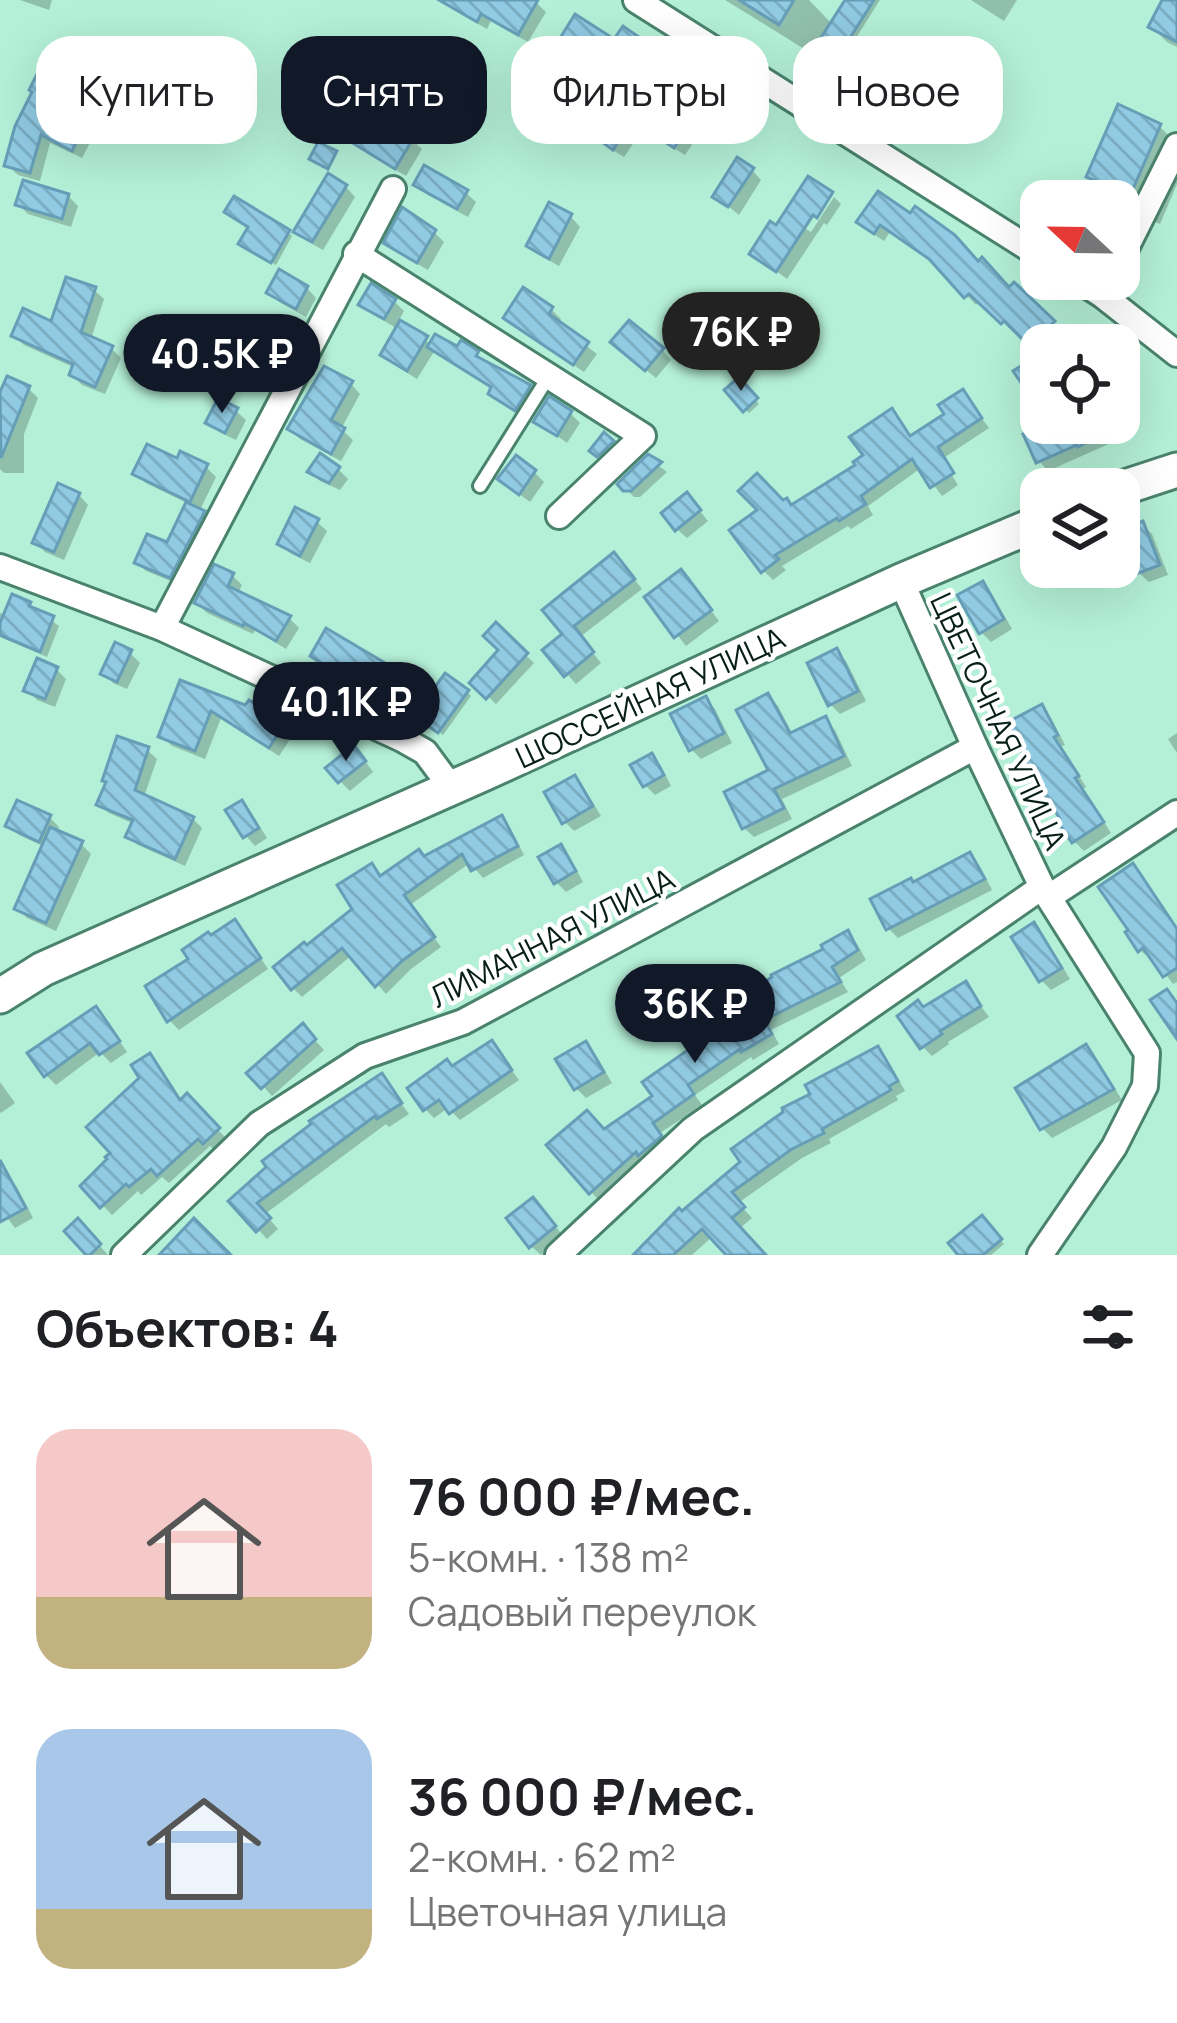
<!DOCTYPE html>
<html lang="ru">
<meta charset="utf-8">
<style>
:root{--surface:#fff;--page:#f2f2f2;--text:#202124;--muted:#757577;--accent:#111827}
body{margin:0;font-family:Manrope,sans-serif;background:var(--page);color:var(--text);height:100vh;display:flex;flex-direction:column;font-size:45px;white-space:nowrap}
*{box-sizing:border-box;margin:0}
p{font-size:39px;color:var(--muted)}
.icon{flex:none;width:66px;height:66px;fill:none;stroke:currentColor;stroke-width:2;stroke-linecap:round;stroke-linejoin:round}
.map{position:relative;height:1255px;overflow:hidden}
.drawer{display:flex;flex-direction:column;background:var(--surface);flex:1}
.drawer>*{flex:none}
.top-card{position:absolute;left:36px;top:36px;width:1107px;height:108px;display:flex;gap:24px}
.needle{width:78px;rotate:292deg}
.fabs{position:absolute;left:1020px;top:180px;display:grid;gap:24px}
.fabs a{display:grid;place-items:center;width:120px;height:120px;border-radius:24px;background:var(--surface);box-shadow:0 12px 48px #0002;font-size:60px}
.price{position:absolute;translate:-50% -102px;padding:0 27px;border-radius:42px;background:var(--accent);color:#fff;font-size:39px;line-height:78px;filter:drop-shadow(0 3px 6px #0008)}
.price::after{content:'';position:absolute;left:50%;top:72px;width:36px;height:27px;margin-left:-18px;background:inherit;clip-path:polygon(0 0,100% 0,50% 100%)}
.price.current{background:#222;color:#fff}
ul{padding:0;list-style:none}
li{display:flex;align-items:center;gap:36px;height:300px;padding:0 36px}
li span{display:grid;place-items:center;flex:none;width:336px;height:240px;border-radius:36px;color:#555}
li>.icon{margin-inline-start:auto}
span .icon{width:144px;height:144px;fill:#fffc;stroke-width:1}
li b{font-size:51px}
h2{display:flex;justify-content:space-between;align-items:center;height:144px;padding:0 36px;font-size:51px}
.tag{padding:0 42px;border-radius:36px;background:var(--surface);box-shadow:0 12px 48px #0002;font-size:42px;line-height:108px}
.tag.current{background:var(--accent);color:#fff}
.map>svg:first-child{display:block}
</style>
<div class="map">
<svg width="1177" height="1255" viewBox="0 0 1177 1255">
<defs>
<pattern id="building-back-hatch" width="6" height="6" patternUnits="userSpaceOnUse" patternTransform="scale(3)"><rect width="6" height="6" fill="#90cae3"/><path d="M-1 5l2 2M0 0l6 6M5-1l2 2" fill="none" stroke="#7badc2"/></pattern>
</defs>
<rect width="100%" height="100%" fill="#b4efd7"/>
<g fill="#0003">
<polygon points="20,0 52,0 49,10"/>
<polygon points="460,0 533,0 546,12 528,42 491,21 487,29 466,17 456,7"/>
<polygon points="725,0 809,0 833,25 849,0 880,0 827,84 809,73 814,55"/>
<polygon points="971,0 1017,0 1004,21"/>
<polygon points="1165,0 1177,0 1177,47 1167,42 1152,27"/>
<polygon points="560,42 641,42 650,52 618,98 601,86 597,69"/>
<polygon points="76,87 86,97 72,126 91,141 82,158 50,143 40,181 18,175 8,166"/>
<polygon points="730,109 740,119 726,144 702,126"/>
<polygon points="631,122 641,132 624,157 611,149"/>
<polygon points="689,125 699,134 685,155 657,138 648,128"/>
<polygon points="1159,126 1177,144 1177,184 1160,224 1119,206 1119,201 1114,201 1089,177"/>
<polygon points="332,128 412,140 422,149 406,176 341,137"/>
<polygon points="752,170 761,180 739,215 716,196"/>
<polygon points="417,185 466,193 476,202 468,217 426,194"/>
<polygon points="346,187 355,197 323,250 307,241 297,231"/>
<polygon points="829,193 806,229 811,232 834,197 841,204 827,225 824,223 787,279 752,253 777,229"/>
<polygon points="878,195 978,264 1010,291 1014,286 1061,332 1048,345 1041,345 1041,354 980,301 976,305 939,266 890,232 884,241 869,231 860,222"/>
<polygon points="68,196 78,206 71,227 28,214 18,204"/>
<polygon points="550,206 571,217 580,227 559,266 539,255 530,246"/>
<polygon points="288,232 292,236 276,265 246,247"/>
<polygon points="434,232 444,242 428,270 397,252 387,242"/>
<polygon points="307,288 316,298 306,317 279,302 270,293"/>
<polygon points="94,290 104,299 91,339 111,348 121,358 105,394 82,385 72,375 75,368 24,345 14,335 53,325"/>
<polygon points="394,301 404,311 398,322 432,345 477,354 487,363 529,387 539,397 525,418 501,403 491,394 494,389 435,350 417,379 393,364 383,354 398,329 372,314 362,304"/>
<polygon points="551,309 561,319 558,324 597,354 584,372 516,327 506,318"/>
<polygon points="662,350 671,360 656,378 624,352"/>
<polygon points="272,357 282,366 272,383 249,370 239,361"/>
<polygon points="1119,367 1137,389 1123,401 1119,397"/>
<polygon points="8,380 28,388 38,398 24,434 24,473 4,473 0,469 0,400"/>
<polygon points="739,381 759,404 749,413 728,391"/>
<polygon points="351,384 360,394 341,429 353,440 341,461 300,439 290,429"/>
<polygon points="963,393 989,428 945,457 951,467 948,469 958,485 942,496 921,468 868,506 873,515 851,529 848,526 782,566 786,570 773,580 764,571 783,503 792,507 860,465 892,412 912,438 949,415"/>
<polygon points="236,411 246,420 236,440 219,432 209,422"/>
<polygon points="570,413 580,423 567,443 537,421"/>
<polygon points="1059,423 1101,423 1111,443 1048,471 1039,461"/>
<polygon points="605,437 616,446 602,459 593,451"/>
<polygon points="648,458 667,472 640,497 634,497 621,484"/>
<polygon points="178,462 206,467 216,477 199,512 211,522 178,584 146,571 138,563 168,546 189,504 146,483 136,473"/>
<polygon points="338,469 348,479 340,490 320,481 311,472"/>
<polygon points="534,472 544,482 530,502 511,488"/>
<polygon points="79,495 88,505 64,560 45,552 36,542"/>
<polygon points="696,506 708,521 687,538 677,529"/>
<polygon points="317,522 327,531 310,563 290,553 280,543"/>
<polygon points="1142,525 1152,534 1168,575 1149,582 1139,573"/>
<polygon points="623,565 642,589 580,637 601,663 576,684 546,650 567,634"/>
<polygon points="1051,567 1085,567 1090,575 1068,588"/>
<polygon points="232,575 242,585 238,594 289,618 299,628 286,649 255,630 253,634 207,613 197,603"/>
<polygon points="690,582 719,621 686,646 648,597"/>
<polygon points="982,584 992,594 1012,629 991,642 981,632"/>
<polygon points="29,604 59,626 47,657 0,637 0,613 6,615"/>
<polygon points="496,627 534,663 496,704 473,682 502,650"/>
<polygon points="836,652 846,661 866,701 840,714 830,704"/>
<polygon points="130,653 140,663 127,689 113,683 104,673"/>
<polygon points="313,656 400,675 409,685 395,704 371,687 368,693 323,666"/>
<polygon points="57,670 66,679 55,707 37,700 27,690"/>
<polygon points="182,684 283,725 293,735 279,756 221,718 205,759 172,746 162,736"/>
<polygon points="467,692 471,696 443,735 422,720"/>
<polygon points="768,696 778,706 793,735 825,720 835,730 852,766 782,799 792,819 754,837 744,828 772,771"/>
<polygon points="705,699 715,709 732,743 701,759 691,749"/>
<polygon points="1041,708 1051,718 1065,745 1061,747 1086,787 1083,789 1111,833 1084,851 1074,841"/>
<polygon points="1177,733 1177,753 1168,739"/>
<polygon points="147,750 157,759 144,797 193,819 202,828 185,866 138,845 129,836 134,824 109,813 100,804"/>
<polygon points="651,757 661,766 671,786 655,795 645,785"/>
<polygon points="363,758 373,772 350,791 340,781"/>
<polygon points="575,778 584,788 601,816 574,831 565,822"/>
<polygon points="241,803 251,813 267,838 255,846 246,836"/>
<polygon points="50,818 59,827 57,833 81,844 91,854 56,931 27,918 17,908 45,847 19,835 9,826"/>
<polygon points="501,819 510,828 524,855 483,878 470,863 410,905 441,947 411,969 386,994 352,955 302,997 293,988 307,949 356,909 382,879 425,859"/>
<polygon points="560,848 570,858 583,882 566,892 556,882"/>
<polygon points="969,855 979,865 992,890 898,938 888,928 914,885"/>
<polygon points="234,923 244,933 268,969 179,1030 169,1020 192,959"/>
<polygon points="1034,926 1043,936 1070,979 1051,990 1042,981 1015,938"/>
<polygon points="1177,929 1177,982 1173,984 1152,956 1149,958 1140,950 1129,933"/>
<polygon points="848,934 857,944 866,960 839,978 848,992 771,1030 779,1044 753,1060 751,1057 695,1095 702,1105 660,1133 669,1147 600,1201 591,1192 604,1132 656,1097"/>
<polygon points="965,985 989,1017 948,1042 949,1044 932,1056 923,1047 924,1010"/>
<polygon points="105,1020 127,1052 111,1063 100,1052 56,1085 46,1075"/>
<polygon points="303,1027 324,1050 272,1096 251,1073"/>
<polygon points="492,1044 519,1080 460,1120 448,1108 434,1118 425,1109 453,1069"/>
<polygon points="586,1044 595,1054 612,1083 586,1098 576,1088"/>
<polygon points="1086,1048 1095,1057 1122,1100 1052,1138 1042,1128"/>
<polygon points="877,1050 887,1059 905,1091 896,1096 898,1100 829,1139 831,1143 802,1158 738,1203 752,1218 739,1229 763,1255 730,1255 713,1236 692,1255 637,1255 664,1225 682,1215 814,1095"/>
<polygon points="150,1057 159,1066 182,1102 187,1098 227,1139 215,1151 210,1146 169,1183 162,1177 141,1195 138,1191 112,1215 84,1186 111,1160"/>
<polygon points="382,1077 409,1114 389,1127 386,1124 265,1214 278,1229 267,1239 232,1201"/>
<polygon points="0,1082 15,1103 1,1113 0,1112"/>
<polygon points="7,1178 17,1187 33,1218 15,1228 0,1208 0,1182"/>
<polygon points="542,1210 564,1237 541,1255 531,1246"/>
<polygon points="982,1219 1004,1244 991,1255 962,1255 952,1244"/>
<polygon points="78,1222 108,1255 90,1255"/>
</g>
<g fill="url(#building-back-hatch)" stroke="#669eb7" stroke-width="3">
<polygon points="439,0 538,0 518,35 481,14 477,22"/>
<polygon points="739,0 794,0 779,25"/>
<polygon points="845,0 874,0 822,82 801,69"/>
<polygon points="1162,0 1177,0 1177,42 1148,27"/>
<polygon points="575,14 614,39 623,26 643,40 608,91 588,77 594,67 557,43"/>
<polygon points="40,68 78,85 62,118 83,129 72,151 41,135 30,173 4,166 15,126 32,92 29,90"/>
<polygon points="344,96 414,137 395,169 328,128"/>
<polygon points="714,97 732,107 716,136 698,126"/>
<polygon points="660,103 691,122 674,148 644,128"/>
<polygon points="1118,104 1161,124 1130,196 1086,177"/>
<polygon points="618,110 633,120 613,150 598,139"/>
<polygon points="318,142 337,151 328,169 309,159"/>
<polygon points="737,157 754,168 728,207 712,197"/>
<polygon points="424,165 468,190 457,209 413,185"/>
<polygon points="328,173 347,185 312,242 293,232"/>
<polygon points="808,176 833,192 817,218 813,215 776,272 749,254 770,221 776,225"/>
<polygon points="23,180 69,194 62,219 15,205"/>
<polygon points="878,191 910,213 915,206 955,235 978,261 982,257 1009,287 1014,282 1055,321 1041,335 1041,412 1013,371 1038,355 1004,321 1001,324 969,294 964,298 929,259 880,225 874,234 856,222"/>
<polygon points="234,196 290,230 271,263 238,244 248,227 224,212"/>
<polygon points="549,202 572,214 549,259 526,246"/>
<polygon points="402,207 436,230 417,263 383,243"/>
<polygon points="279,269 308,286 296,309 266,293"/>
<polygon points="66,277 96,287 81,332 113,346 95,387 69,375 73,364 11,336 23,308 51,321"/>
<polygon points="371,283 396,299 384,319 358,305"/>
<polygon points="523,287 553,307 549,314 589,342 573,365 503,318"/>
<polygon points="400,320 428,336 407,371 380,355"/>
<polygon points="629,320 664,348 645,371 610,342"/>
<polygon points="435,334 457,346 461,340 479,351 476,356 531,385 515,411 488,394 491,387 427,347"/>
<polygon points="247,339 274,354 261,376 235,361"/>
<polygon points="324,366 353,381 331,420 345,428 331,454 287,429"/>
<polygon points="7,376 30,386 1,458 0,392"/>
<polygon points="739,377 758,398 743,412 724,390"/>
<polygon points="963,389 982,418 938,447 954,473 930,488 912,459 861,496 866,504 839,521 837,518 775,555 779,559 761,573 729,530 757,510 738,491 757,473 783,500 787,498 791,505 855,465 853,462 863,455 849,437 892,408 910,436 944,414 938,405"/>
<polygon points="549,396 572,411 557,436 533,422"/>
<polygon points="218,398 238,408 225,433 205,423"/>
<polygon points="1046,423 1122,423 1078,447 1077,445 1036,463 1023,434"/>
<polygon points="604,432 614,441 597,457 589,451"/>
<polygon points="147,444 177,458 180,451 208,464 190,502 132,474"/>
<polygon points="320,453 340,467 329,483 307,472"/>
<polygon points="648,454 662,462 631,491 623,491 617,484"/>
<polygon points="516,455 536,470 519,495 497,479"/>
<polygon points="58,483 80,493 54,552 32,543"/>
<polygon points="687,492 701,510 675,531 661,513"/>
<polygon points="186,502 205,511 170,578 134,563 147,534 167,542"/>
<polygon points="295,507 319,519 300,556 277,544"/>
<polygon points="1143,521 1160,565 1136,574 1120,530"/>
<polygon points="614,552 635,579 574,626 594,652 564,677 542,650 562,634 542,610"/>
<polygon points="214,564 234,573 228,586 291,616 276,641 244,623 243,626 194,603"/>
<polygon points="681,569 712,610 674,638 644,597"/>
<polygon points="983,581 1004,619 979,634 957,595"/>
<polygon points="12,594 31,602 29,606 54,616 40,652 0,635 0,623"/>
<polygon points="496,622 528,653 486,699 469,683 498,650 483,636"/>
<polygon points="326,628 402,673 384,697 360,680 357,686 310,656"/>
<polygon points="115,642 132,650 117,682 100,674"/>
<polygon points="837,648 858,691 828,706 807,663"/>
<polygon points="37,658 58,667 45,699 23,691"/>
<polygon points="445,673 469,690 438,733 414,716"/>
<polygon points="180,680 245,705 249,700 285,723 269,748 211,711 195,751 158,737"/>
<polygon points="768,693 790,733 826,716 844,756 774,789 784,808 742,829 724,792 768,770 736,710"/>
<polygon points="706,696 724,733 689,751 670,714"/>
<polygon points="1042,704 1058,735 1054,737 1079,776 1075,778 1104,822 1072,843 1057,821 1060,819 1031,772 1008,722"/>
<polygon points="117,736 149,747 135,790 194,817 175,859 125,837 133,820 96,805 106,782 102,781"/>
<polygon points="354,745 366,761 338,783 325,768"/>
<polygon points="652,753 664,775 643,787 630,765"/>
<polygon points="575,775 593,806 562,824 544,792"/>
<polygon points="17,800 51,815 39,842 5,826"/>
<polygon points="242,800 259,828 243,838 225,810"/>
<polygon points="502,815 518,846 471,871 462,854 404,895 435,937 402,961 375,987 342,948 291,990 273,967 304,942 307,945 352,909 337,885 372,863 380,876 419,849 424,856"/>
<polygon points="50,827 83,841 46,923 14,909"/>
<polygon points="561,844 576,871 554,884 538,857"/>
<polygon points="970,852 985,879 886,930 870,899 911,878 913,882"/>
<polygon points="1133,863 1177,929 1177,968 1163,977 1143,948 1138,952 1125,932 1128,930 1098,887"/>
<polygon points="235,919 261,958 167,1022 145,986 188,959 182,950 208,932 211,935"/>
<polygon points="1034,922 1062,968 1039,982 1011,937"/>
<polygon points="848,930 858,950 832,967 841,982 764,1020 772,1034 741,1052 740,1049 688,1085 694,1094 653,1123 662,1136 638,1156 636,1152 589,1194 546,1145 587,1110 604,1129 652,1096 642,1082 688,1050 681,1040 719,1015 716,1012 772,977 771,975 823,949 821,945"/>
<polygon points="966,981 981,1006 940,1031 942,1034 920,1049 897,1016 918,1000 923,1007"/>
<polygon points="1167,989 1177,1003 1177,1039 1150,1000"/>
<polygon points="96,1006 120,1041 99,1055 90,1043 44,1077 27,1053"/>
<polygon points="303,1023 316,1039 261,1089 246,1073"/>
<polygon points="492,1040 512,1070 449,1114 439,1100 423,1111 407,1088 447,1059 452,1066"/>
<polygon points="586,1041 604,1072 574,1090 555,1059"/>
<polygon points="1086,1044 1114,1089 1040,1130 1015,1088"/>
<polygon points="878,1046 898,1081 889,1086 891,1090 822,1129 824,1133 792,1149 732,1192 745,1207 732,1218 766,1255 726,1255 702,1229 673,1255 633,1255 679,1208 682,1211 740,1162 731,1149 783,1112 782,1108 810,1094 805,1085"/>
<polygon points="150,1053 180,1100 187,1093 220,1128 203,1144 198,1139 157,1176 151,1169 129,1187 126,1184 100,1208 80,1186 107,1159 105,1157 110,1153 86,1127 139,1078 131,1065"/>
<polygon points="382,1073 402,1103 377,1119 375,1116 257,1203 271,1218 256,1232 228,1201 266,1167 262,1161 311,1124 309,1121"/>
<polygon points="0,1160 26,1208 0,1222"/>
<polygon points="533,1197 556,1226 529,1248 506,1218"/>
<polygon points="982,1215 1002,1239 983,1255 958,1255 948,1243"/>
<polygon points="78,1218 101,1244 90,1255 86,1255 64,1231"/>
<polygon points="194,1218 231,1255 159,1255"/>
</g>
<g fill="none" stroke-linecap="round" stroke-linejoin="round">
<defs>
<polyline id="lane" points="480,486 549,376"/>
<g id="street">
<polyline points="636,0 1041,256"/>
<polyline points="356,254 643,436 559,516"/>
<polyline points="1119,262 1177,146"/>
<polyline points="1077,279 1102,295 1177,354"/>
<polyline points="0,567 162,628 402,739 425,752 451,787"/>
<polyline points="901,581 975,747 1042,887 1147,1053 1145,1086 1114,1147 1040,1255"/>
<polyline points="162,628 393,189"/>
<polyline points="1049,897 1177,813"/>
<polyline points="124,1255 259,1124 365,1056 463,1022 975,747"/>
<polyline points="558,1255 693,1129 1042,887"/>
</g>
<g id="secondary">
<polyline points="1119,489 1177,470"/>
<polyline points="0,996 43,969 483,774 901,581 1041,522"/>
</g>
</defs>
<use href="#lane" stroke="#4a836d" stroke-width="18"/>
<use href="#street" stroke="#4a836d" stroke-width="30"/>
<use href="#secondary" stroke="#4a836d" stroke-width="39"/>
<use href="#lane" stroke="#fff" stroke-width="12"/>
<use href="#street" stroke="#fff" stroke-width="24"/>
<use href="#secondary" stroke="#fff" stroke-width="33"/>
</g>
<g text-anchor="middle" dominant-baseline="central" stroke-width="9" stroke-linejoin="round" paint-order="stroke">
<g font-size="30" fill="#071f17" stroke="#fff">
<text transform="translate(650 697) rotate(-25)">ШОССЕЙНАЯ УЛИЦА</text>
<text transform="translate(999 721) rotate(65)">ЦВЕТОЧНАЯ УЛИЦА</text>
<text transform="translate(552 937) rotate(-27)">ЛИМАННАЯ УЛИЦА</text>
</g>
</g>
</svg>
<div class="fabs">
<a><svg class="needle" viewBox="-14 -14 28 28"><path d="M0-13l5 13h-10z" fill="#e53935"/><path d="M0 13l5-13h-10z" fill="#757577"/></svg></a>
<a><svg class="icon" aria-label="locate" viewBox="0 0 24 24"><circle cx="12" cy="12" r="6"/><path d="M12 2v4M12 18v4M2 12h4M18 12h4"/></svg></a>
<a><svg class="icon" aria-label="layers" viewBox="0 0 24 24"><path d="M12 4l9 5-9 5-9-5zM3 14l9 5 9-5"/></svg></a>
</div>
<b class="price current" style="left:741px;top:394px">76K ₽</b>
<b class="price" style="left:222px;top:416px">40.5K ₽</b>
<b class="price" style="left:346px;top:764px">40.1K ₽</b>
<b class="price" style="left:695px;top:1066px">36K ₽</b>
<div class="top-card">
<a class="tag">Купить</a>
<a class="tag current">Снять</a>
<a class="tag">Фильтры</a>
<a class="tag">Новое</a>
</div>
</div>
<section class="drawer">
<h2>Объектов: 4<svg class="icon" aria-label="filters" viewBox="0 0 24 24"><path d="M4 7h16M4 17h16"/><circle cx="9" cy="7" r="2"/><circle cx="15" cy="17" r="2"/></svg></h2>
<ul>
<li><span style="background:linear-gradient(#f6c9c9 70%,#c2b280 0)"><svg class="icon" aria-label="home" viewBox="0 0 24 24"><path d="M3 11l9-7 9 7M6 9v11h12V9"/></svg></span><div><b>76 000 ₽/мес.</b><p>5-комн. · 138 m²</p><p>Садовый переулок</p></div></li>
<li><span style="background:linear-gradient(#a9c7e8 75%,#c2b280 0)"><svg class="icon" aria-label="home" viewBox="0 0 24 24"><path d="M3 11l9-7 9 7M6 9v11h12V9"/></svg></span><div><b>36 000 ₽/мес.</b><p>2-комн. · 62 m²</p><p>Цветочная улица</p></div></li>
</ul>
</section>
